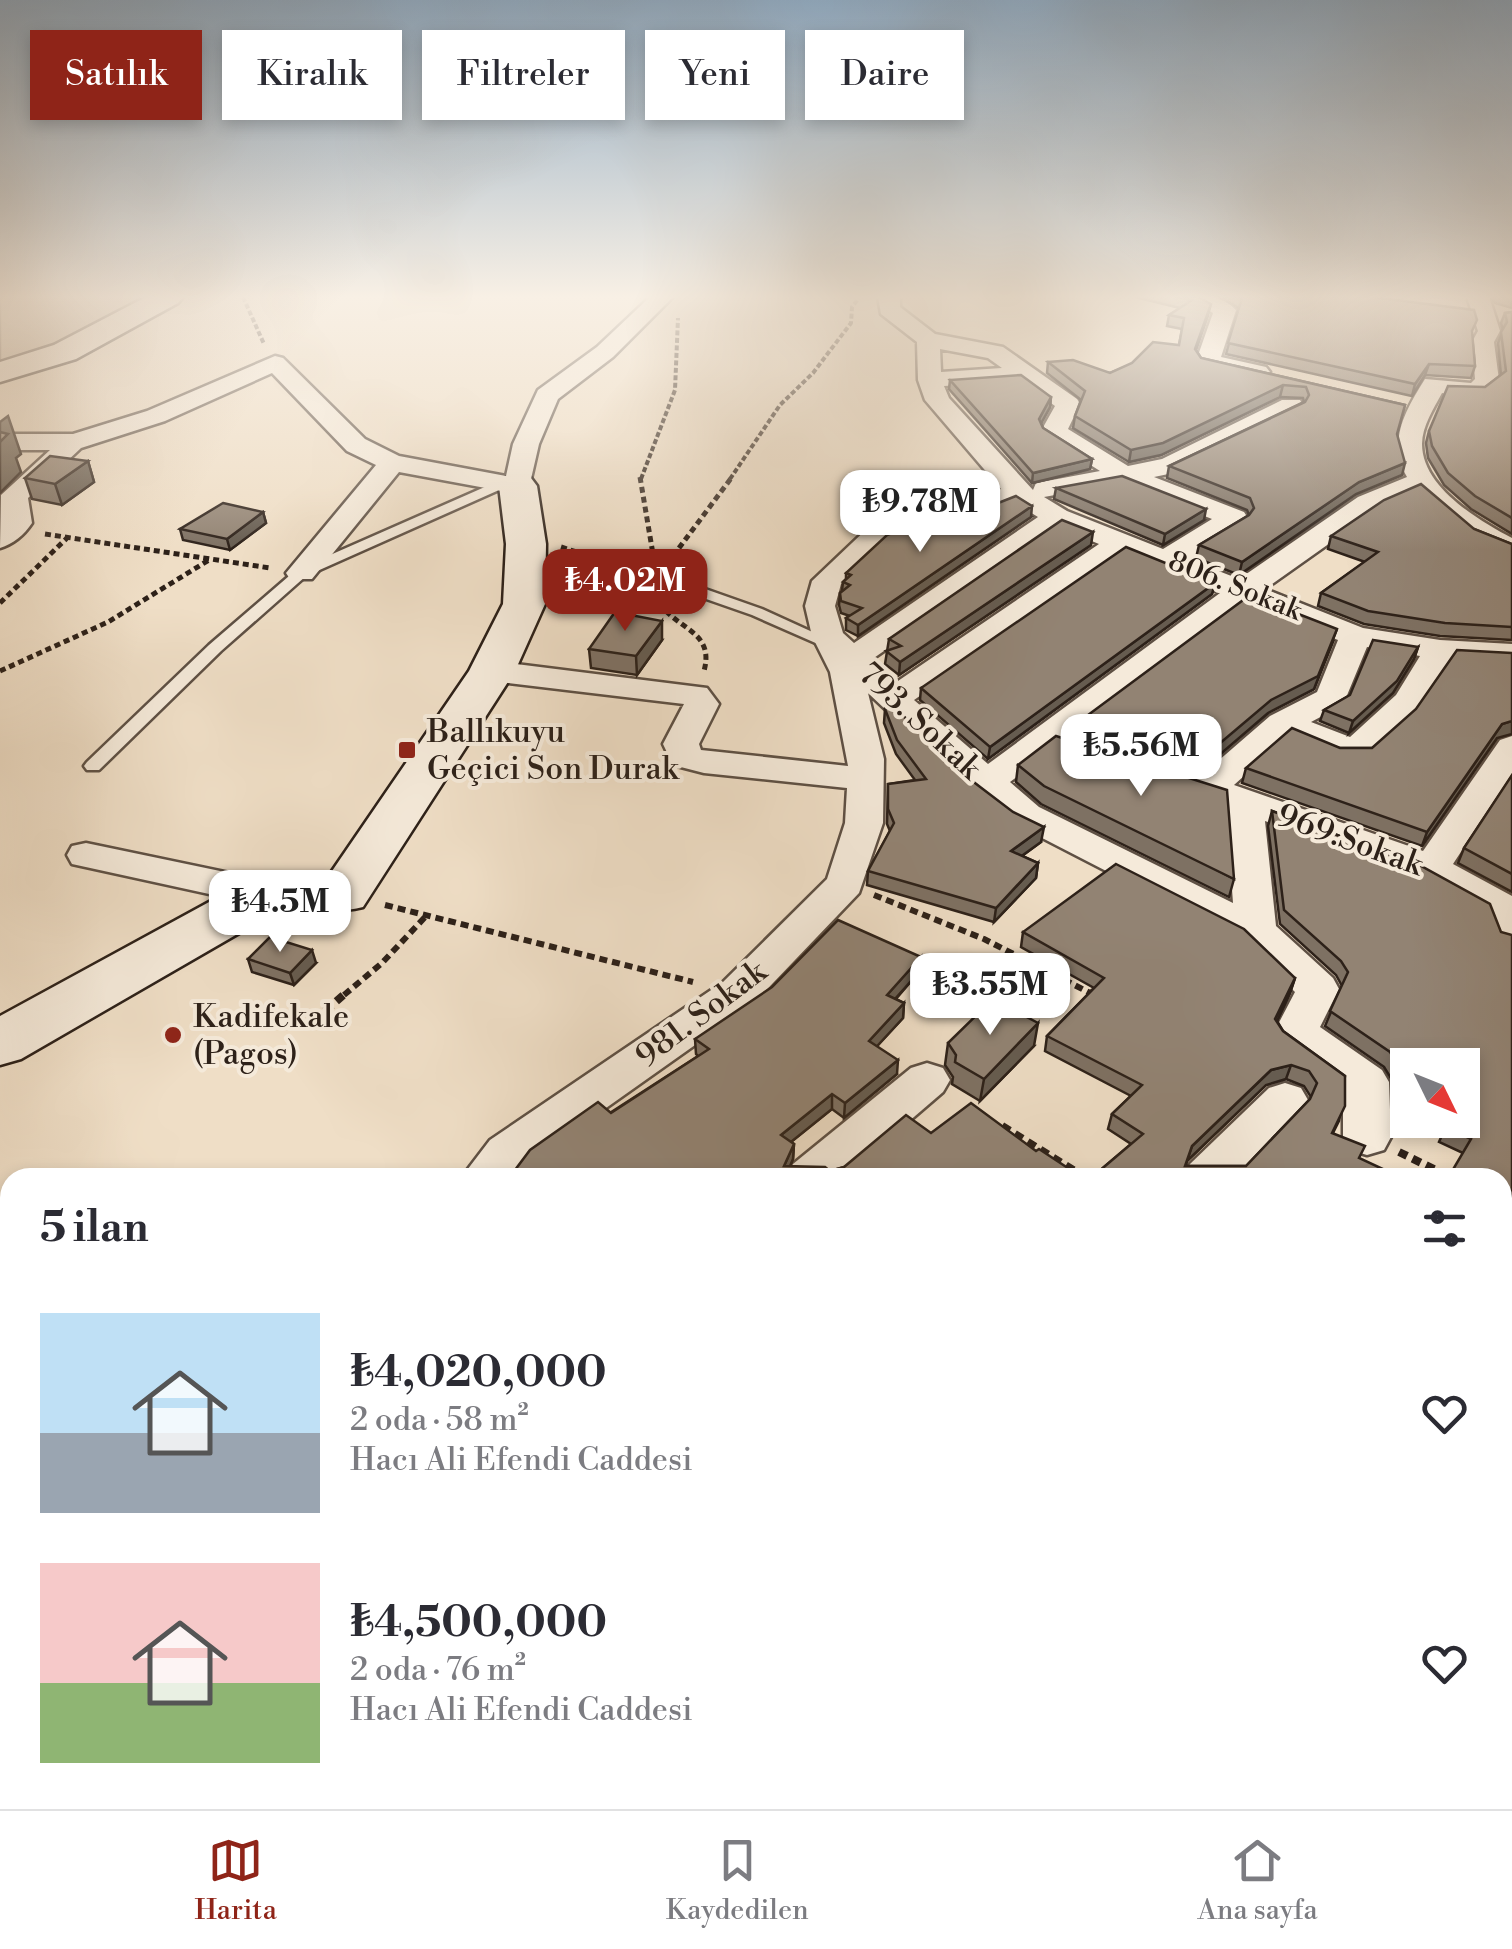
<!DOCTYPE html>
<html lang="tr">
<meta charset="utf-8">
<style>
:root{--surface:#fff;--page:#f7f7f7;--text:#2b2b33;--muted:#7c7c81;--line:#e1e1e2;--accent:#8f2418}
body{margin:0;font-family:"Libre Bodoni",serif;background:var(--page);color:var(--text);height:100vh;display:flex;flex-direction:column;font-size:38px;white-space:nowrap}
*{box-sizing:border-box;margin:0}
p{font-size:32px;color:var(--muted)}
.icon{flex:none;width:55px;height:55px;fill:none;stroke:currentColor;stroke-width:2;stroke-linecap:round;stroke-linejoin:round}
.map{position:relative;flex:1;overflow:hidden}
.side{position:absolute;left:0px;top:1168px;width:1512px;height:642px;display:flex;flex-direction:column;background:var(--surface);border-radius:30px 30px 0 0;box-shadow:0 5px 15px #0003}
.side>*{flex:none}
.banner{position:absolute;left:30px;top:30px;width:1000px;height:90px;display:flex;gap:20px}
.needle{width:65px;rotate:133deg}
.buttons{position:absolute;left:1390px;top:1048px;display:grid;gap:20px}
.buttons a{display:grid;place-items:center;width:90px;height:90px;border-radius:0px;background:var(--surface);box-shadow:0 5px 15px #0003;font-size:50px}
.price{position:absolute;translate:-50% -85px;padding:0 22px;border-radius:20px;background:#fff;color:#222;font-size:32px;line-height:65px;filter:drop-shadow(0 2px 5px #0008)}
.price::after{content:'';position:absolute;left:50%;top:60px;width:30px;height:22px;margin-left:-15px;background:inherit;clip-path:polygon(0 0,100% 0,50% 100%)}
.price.current{background:var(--accent);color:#fff}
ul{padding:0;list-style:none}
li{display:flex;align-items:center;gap:30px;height:250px;padding:0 40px}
li span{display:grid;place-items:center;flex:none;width:280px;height:200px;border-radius:0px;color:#555}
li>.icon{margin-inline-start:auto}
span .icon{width:120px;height:120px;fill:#fffc;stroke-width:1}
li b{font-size:42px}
h2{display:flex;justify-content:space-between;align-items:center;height:120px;padding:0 40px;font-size:42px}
.chip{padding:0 35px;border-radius:0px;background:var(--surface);box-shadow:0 5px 15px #0003;font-size:35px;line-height:90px}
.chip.current{background:var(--accent);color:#fff}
.tabs{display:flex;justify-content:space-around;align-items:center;height:140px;border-top:2px solid var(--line);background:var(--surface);font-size:28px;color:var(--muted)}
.tabs a{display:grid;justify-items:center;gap:5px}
.tabs .current{color:var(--accent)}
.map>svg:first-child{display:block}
</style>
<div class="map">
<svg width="1512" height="1809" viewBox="0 0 1512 1809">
<rect width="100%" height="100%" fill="#efdec6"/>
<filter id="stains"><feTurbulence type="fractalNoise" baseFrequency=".002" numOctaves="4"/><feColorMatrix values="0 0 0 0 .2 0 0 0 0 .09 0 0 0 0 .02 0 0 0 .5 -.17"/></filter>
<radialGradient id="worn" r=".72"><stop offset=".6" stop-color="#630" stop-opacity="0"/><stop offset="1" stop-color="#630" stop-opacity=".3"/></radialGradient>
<polygon fill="#cebea9" stroke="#7e7061" stroke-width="2.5" points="0,297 149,297 35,358 0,363"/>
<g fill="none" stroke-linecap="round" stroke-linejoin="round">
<defs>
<g id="lane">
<polygon points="503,479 510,483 508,486 306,576 221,651 99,770 87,770 84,766 87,762 209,645 296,570"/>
<polygon points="674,578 762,609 841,645 839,648 827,648 752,615 669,586 666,583"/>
</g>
<g id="street">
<path d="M650,297H673L613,357L558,399L539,444L528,492L518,494L399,472L312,579H290L286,573L376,465L347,451L272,373L165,421L81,448L28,498L32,523C24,535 13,544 0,548L1,495L50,450H0V434H73L147,411L275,356L283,358L365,439L399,456L506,476L513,444L538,390L597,347Z"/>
<path d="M878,297H900V307L935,334L1003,347L1077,399L1080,404L1068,429L1128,466L1162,459L1282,400H1300L1303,405L1300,410L1178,472L1154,477L1244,512L1248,518L1244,524L1188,559L1239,579L1358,497L1407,477C1387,442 1405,411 1425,379L1471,383L1475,379L1472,342L1478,331L1467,297H1489L1500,331L1494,342L1499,380C1482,403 1468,397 1442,393C1434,408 1422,426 1422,444C1422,487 1478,520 1512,538V558L1471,538L1418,492L1378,509L1265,589L1363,628L1440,640L1512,644V664L1450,660C1436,684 1384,762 1354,761C1333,761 1306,745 1287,737L1234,785L1423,851L1500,740L1512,736V774L1453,864L1512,896V949L1498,945L1487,916L1417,877L1265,821L1276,926L1333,978L1339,989L1320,1027L1382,1070L1389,1082L1391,1137L1384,1150L1367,1155L1350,1150L1343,1137V1089L1280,1043L1274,1032L1295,992L1242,941L1013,823L972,791L868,693L884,759L883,823L859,893L753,1004L524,1166L514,1178H461L490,1140L723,982L827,879L845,823L847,788L704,773L673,765L663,744L684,704L492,681L480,678L476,671L480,664L492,661L707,688L719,704L699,744L701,750L848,766L830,672L812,636L805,606L812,581L872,524L1001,489L925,400L918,380L917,342L881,314ZM940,349L988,358L1002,368L941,372ZM1021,381L1055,406L1041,431L1045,436L1100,471L1036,483L1033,490L949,398L944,386ZM1121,483L1212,519L1163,549L1067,511L1044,497ZM1015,503L1038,517L854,643L843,633L835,606L841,584L892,536ZM1060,528L1099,544L895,683L871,660ZM1124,554L1220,593L988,764L914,700ZM1246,603L1338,640L1317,692L1270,716L1203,774L1177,766L1164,769L1159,777L1164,785L1226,807L1233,903L1039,807L1010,782ZM1367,647L1420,656L1396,695L1350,737L1311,722L1343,705Z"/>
<path d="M1187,297C1205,296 1223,296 1236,310L1221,357L1266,367L1270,372L1266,377L1258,379L1200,366L1196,361L1213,313Z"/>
<polygon points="86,843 273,882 287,886 293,895 287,904 273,908 72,864 67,855 72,846"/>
<polygon points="927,1063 943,1068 950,1080 943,1092 843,1178 786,1178 793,1164 911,1068"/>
<polygon points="1285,1083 1301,1088 1308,1100 1301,1112 1238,1178 1183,1178 1190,1164 1269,1088"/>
<polygon points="1512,1268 1512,1339 1504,1342 1512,1345 1512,1427 1502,1431 1502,1271"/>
<polygon points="1502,1730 1512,1734 1512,1801 1502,1797"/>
<polygon points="101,1800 169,1800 170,1809 102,1809"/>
<polygon points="1074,1800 1142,1800 1141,1809 1073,1809"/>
<polygon points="1343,1800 1426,1800 1422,1809 1339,1809"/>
</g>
<g id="secondary">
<polygon points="146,297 183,297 178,303 76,359 0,382 0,362 54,345"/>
<path d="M518,475L531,478L537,486L546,544L545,604L515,671L363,907C327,916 303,905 260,921L21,1059L0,1065V1016L222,895L292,875L330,874L469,671L503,604L506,544L499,486L505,478Z"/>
</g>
</defs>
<use href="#lane" stroke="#5e5044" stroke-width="5"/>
<use href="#street" stroke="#5e5044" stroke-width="5"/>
<use href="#secondary" stroke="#2d2119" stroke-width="5"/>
<g stroke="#2d2119" stroke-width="4" stroke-dasharray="5 2.5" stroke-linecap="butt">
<polyline points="243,297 264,344"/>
<polyline points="641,479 675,390 678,318"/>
<polyline points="730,479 780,405 813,373 851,323 852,307 859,298"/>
</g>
<g stroke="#2d2119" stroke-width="5" stroke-dasharray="6 4" stroke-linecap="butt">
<polyline points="640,477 656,572"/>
<polyline points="45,534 270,568"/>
<polyline points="561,547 654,577"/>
<polyline points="667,564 732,477"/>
<polyline points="0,603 67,538"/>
<path d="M660,603C677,630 715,631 704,671"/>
<polyline points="0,671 108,622 209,560"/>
</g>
<g stroke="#2d2119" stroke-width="6" stroke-dasharray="8 5" stroke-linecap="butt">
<polyline points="874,895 984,939 1094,995"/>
<polyline points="385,905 693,982"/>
<polyline points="344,995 382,963 426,916"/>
</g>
<g stroke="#2d2119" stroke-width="8" stroke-dasharray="9 6" stroke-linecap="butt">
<polyline points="1089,992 1094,995"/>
<polyline points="325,1011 347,992"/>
<polyline points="1002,1126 1086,1178"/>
<polyline points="1399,1152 1452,1178"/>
</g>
<use href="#lane" fill="#f5eada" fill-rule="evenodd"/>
<use href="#street" fill="#f5eada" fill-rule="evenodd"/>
<use href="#secondary" fill="#f5eada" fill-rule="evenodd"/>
</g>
<g fill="#7e7163" stroke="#2d2119" stroke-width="2.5" fill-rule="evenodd">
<polygon points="1135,297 1198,297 1208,315 1196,350 1201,358 1405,405 1397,434 1402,475 1356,494 1239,575 1196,558 1199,545 1249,515 1247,510 1167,478 1169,466 1304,402 1303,398 1280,397 1161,455 1129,462 1073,428 1075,416 1081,400 1047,373 1048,362 1110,373 1179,345 1182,329 1167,326 1169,315 1180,308"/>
<polygon points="1220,297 1372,297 1472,335 1475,366 1471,378 1425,375 1412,396 1226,354 1239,308"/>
<polygon points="1491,297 1512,297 1512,308 1495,303"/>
<polygon points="1512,312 1512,534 1471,509 1444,485 1428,458 1426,443 1429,431 1501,375 1498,343 1503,330 1501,323 1505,313"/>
<polygon points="950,380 1051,397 1050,407 1041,423 1043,428 1092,459 1090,469 1032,483 949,389"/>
<polygon points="88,461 94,482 62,505 32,499 25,478"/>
<polygon points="1056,488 1204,520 1163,545 1054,499"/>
<polygon points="983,509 1031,517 858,636 846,630 846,618 850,616 841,613 839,605 840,593 842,591 843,582 846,579 846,573 952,516"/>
<polygon points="263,512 266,523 230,550 183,540 180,529"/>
<polygon points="1474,529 1512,544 1512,640 1440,636 1364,624 1318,606 1321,593 1365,562 1328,549 1331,536"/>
<polygon points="1091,545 899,675 885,664 889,639"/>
<polygon points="1215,583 1212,594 988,759 920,700 921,688"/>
<polygon points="662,640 637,675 591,668 589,649"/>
<polygon points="1333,642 1314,689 1268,713 1203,769 1082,732 1084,718"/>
<polygon points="1418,647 1414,659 1393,693 1349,733 1320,721 1324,710 1350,695"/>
<polygon points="885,709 971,780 1041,842 1022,856 1038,863 1036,878 994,922 867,885 868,871 890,831 887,824 888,784 915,780 896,754 884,723"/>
<polygon points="1497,738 1422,846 1242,783 1246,768 1340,748 1372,748"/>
<polygon points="1018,765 1234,879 1229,897 1041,804 1016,782"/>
<polygon points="1512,776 1512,892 1458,863 1464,848"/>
<polygon points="1272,811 1421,866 1507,1267 1463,1153 1439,1142 1447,1124 1439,1120 1462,1120 1462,1065 1408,1065 1408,1104 1393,1097 1392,1080 1384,1067 1325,1026 1342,986 1336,975 1280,924 1268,826"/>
<path d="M1023,932L1295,978L1290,993L1277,1021L1283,1031L1345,1076L1339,1121L1333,1133L1360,1159L1091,1178L1131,1144L1108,1129L1112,1114L1131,1096L1045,1051L1047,1036L1094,988L1021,947ZM1286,1079L1304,1086L1311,1097L1310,1099L1246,1166H1186L1187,1161L1266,1085Z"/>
<polygon points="921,957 919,972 896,999 904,1003 903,1018 877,1046 897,1074 844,1118 832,1109 791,1142 794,1144 793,1159 790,1166 830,1171 844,1167 931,1133 1036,1151 1083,1178 509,1178 698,1056 696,1054 695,1039"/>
<polygon points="248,959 316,963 294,985 252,972"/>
<polygon points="948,1043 1034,1046 980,1101 952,1084 953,1077 945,1065"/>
<polygon points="1512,1423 1512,1438 1506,1434"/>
<polygon points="805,1800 1070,1800 1073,1809 1012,1809 1011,1806 944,1807 945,1809 812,1809"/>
<polygon points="1279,1800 1339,1800 1326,1809 1275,1809 1274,1808"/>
<polygon points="1458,1800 1502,1800 1512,1809 1459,1809"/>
</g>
<g fill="#665c50" stroke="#2d2119" stroke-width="2.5">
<polygon points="1211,304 1208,315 1192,360 1195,349"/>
<polygon points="1429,364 1425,375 1412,396 1415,384"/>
<polygon points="1283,385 1280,397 1161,455 1129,462 1131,450"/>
<polygon points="1051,397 1050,407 1038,429 1039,419"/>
<polygon points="8,416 21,454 16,458 21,472 0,493 0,422"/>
<polygon points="1092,459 1090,469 1032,483 1033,473"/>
<polygon points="88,461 94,482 62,505 55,484"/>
<polygon points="1405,463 1402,475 1356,494 1239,575 1242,562 1359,482"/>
<polygon points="1032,506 1031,517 858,636 858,625"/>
<polygon points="1206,509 1204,520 1163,545 1165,534"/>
<polygon points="263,512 266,523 230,550 227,539"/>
<polygon points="1093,532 1091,545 899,675 900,662"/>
<polygon points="1215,583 1212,594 988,759 990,747"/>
<polygon points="662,621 662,640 637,675 636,656"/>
<polygon points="1337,629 1314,689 1268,713 1203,769 1206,755"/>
<polygon points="1418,647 1414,659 1393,693 1349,733 1353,721"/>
<polygon points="1512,721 1512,734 1497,738 1422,846 1427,832 1502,724"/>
<polygon points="1044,827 1041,842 1009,865 1011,851"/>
<polygon points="1038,863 1036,878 994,922 996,908"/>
<polygon points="312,950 316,963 294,985 290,973"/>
<polygon points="921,957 919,972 886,1009 887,995"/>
<polygon points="1295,978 1290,993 1271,1034 1275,1019"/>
<polygon points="904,1003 903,1018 868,1056 869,1041"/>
<polygon points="1038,1023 1034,1046 980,1101 984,1079"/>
<polygon points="898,1060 897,1074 844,1118 845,1103"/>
<polygon points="1291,1065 1286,1079 1266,1085 1187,1161 1192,1146 1271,1070"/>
<polygon points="832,1094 832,1109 781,1150 781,1135"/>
<polygon points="794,1144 793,1159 785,1178 784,1166"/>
<polygon points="1512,1253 1512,1266 1502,1268 1507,1254"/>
<rect x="14" y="1800" width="11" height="9"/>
<polygon points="202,1800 222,1800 224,1809 205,1809"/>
<polygon points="748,1800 748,1809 736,1809"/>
<polygon points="1330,1800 1339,1800 1326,1809 1318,1809"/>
</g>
<g fill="#928373" stroke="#2d2119" stroke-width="2.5" fill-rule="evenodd">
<polygon points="1179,297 1198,297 1211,304 1195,349 1201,358 1405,405 1397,434 1405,463 1359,482 1242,562 1199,545 1249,515 1254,508 1250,498 1169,466 1305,402 1309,395 1306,387 1283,385 1163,443 1131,450 1075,416 1085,391 1048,362 1073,360 1110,373 1132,363 1153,342 1179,345 1184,318 1169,315 1192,300"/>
<polygon points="1239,297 1372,297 1474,310 1477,320 1472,331 1475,366 1429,364 1415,384 1228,343 1242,298"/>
<polygon points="1512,312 1512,518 1475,496 1448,473 1432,446 1429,431 1448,386 1485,387 1506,371 1501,332 1507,322 1505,313"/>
<polygon points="1021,375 1051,397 1039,419 1043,428 1092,459 1033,473 950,380"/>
<polygon points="0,432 8,434 0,442"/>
<polygon points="50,456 88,461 55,484 25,478"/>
<polygon points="1122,476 1206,509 1165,534 1056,488"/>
<polygon points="1421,484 1474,529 1512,544 1512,627 1445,623 1368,611 1321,593 1378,552 1331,536 1384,500"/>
<polygon points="1016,496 1032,506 858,625 846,618 862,608 841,601 840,593 850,585 843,582 851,575 846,573 887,535 920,522 952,516 978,506 983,509"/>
<polygon points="223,503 263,512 227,539 180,529"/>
<polygon points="1062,520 1093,532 900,662 886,651 901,646 889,639"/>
<polygon points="1126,547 1215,583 990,747 921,688"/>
<polygon points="1250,595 1337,629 1318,676 1271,700 1206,755 1084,718"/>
<polygon points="615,612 662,621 636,656 589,649"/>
<polygon points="1373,640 1418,647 1397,681 1353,721 1324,710 1350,695"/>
<polygon points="1457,650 1512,653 1512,721 1502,724 1427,832 1246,768 1292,728 1340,748 1372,748 1416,709"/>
<polygon points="895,708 971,780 1013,812 1044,827 1011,851 1038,863 996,908 868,871 894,823 888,809 888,784 926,779 897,740 885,709"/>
<polygon points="1056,736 1227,790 1234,879 1044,786 1018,765"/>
<polygon points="1512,775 1512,874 1464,848"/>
<polygon points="1272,811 1421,866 1490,904 1501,932 1512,935 1512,1253 1507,1254 1506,1284 1502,1294 1502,1178 1448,1178 1471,1139 1446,1127 1450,1120 1462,1120 1462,1065 1408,1065 1408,1086 1399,1082 1398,1065 1390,1052 1330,1011 1348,972 1341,961 1284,910"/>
<path d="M1116,864L1244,929L1295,978L1275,1019L1283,1031L1345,1076V1106L1332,1133L1365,1146L1359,1158L1402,1178H1091L1143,1134L1112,1114L1142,1085L1047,1036L1104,978L1023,932ZM1291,1065L1309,1071L1317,1083L1310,1099L1246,1166H1185L1192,1146L1271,1070Z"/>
<polygon points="838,920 921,957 887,995 904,1003 869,1041 898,1060 845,1103 832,1094 781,1135 794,1144 784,1166 825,1167 830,1171 844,1167 906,1115 931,1133 971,1103 1036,1151 1039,1149 1083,1178 509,1178 530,1150 598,1102 611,1113 709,1049 695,1039 772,987"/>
<polygon points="270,937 312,950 290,973 248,959"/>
<polygon points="993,999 1038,1023 984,1079 955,1062 956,1055 948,1043"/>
<polygon points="1502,1346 1507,1348 1507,1415 1502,1412"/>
<polygon points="1502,1486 1512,1492 1512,1530 1502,1545"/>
<polygon points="1502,1561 1512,1570 1512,1662 1502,1669"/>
<polygon points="10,1754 10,1800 14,1800 14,1809 0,1809 0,1757"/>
<polygon points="1502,1774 1509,1775 1512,1790 1512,1809 1472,1809 1471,1800 1502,1800"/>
<polygon points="152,1800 202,1800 205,1809 152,1809"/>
<polygon points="327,1800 474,1800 481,1809 316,1809"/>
<polygon points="546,1800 748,1800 736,1809 541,1809 548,1803"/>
<polygon points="816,1800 942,1800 945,1809 823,1809"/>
<polygon points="1016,1800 1070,1800 1073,1809 1019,1809"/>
<polygon points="1140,1800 1223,1800 1219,1809 1133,1809 1137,1801"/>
<polygon points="1286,1800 1330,1800 1318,1809 1296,1809"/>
</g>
<linearGradient id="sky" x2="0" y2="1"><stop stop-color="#90abc3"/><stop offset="0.54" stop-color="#f8f0e5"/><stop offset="1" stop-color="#f8f0e5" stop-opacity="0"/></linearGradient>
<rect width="1512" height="550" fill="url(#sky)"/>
<g fill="#8f2418" stroke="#f5eada" stroke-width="4">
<rect x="397" y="740" width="20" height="20" rx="5"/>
<circle cx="173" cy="1035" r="10"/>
</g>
<g text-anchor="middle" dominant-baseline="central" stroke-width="8" stroke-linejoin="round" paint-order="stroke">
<g font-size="28" fill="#2d2119" stroke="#f5eada">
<text transform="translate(1235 586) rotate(22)">806. Sokak</text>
</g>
<g font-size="32" fill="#2d2119" stroke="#f5eada">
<text transform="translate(920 721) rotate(43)">793. Sokak</text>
<text transform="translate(1350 840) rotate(20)">969.Sokak</text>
<text transform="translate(701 1014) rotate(-37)">981. Sokak</text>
</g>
<g font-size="32" fill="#2d2119" stroke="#f5eada" text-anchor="start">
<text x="427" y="732">Ballıkuyu<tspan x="427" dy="37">Geçici Son Durak</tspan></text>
<text x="193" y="1017">Kadifekale<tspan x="193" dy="37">(Pagos)</tspan></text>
</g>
</g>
<rect width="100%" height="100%" filter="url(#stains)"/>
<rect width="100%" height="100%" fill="url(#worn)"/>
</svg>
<div class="buttons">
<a><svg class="needle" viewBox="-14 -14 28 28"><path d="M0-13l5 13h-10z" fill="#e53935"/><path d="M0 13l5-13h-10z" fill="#7c7c81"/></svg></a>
</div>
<b class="price" style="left:920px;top:555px">₺9.78M</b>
<b class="price current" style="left:625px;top:634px">₺4.02M</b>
<b class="price" style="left:1141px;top:799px">₺5.56M</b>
<b class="price" style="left:280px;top:955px">₺4.5M</b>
<b class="price" style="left:990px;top:1038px">₺3.55M</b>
<div class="banner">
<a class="chip current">Satılık</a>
<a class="chip">Kiralık</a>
<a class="chip">Filtreler</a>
<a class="chip">Yeni</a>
<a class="chip">Daire</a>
</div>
<section class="side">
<h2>5 ilan<svg class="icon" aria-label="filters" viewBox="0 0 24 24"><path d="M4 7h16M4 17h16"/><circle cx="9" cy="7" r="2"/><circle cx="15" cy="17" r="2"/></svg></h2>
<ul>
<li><span style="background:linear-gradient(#bfe0f5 60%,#9aa5b1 0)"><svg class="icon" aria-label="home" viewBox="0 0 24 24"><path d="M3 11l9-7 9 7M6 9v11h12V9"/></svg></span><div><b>₺4,020,000</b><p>2 oda · 58 m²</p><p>Hacı Ali Efendi Caddesi</p></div><svg class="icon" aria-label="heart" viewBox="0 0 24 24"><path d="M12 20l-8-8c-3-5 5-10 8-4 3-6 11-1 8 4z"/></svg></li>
<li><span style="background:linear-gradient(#f6c9c9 60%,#8fb573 0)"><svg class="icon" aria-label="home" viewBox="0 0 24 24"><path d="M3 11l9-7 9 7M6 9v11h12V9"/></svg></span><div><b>₺4,500,000</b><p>2 oda · 76 m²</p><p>Hacı Ali Efendi Caddesi</p></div><svg class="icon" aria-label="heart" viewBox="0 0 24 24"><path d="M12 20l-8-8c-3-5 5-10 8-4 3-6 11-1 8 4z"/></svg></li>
</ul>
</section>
</div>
<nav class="tabs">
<a class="current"><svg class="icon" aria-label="map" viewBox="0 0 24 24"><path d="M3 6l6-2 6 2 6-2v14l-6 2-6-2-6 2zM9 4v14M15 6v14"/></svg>Harita</a>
<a><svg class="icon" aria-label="saved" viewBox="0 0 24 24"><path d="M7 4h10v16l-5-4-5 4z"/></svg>Kaydedilen</a>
<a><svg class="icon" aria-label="home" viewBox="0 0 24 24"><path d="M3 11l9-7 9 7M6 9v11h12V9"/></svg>Ana sayfa</a>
</nav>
